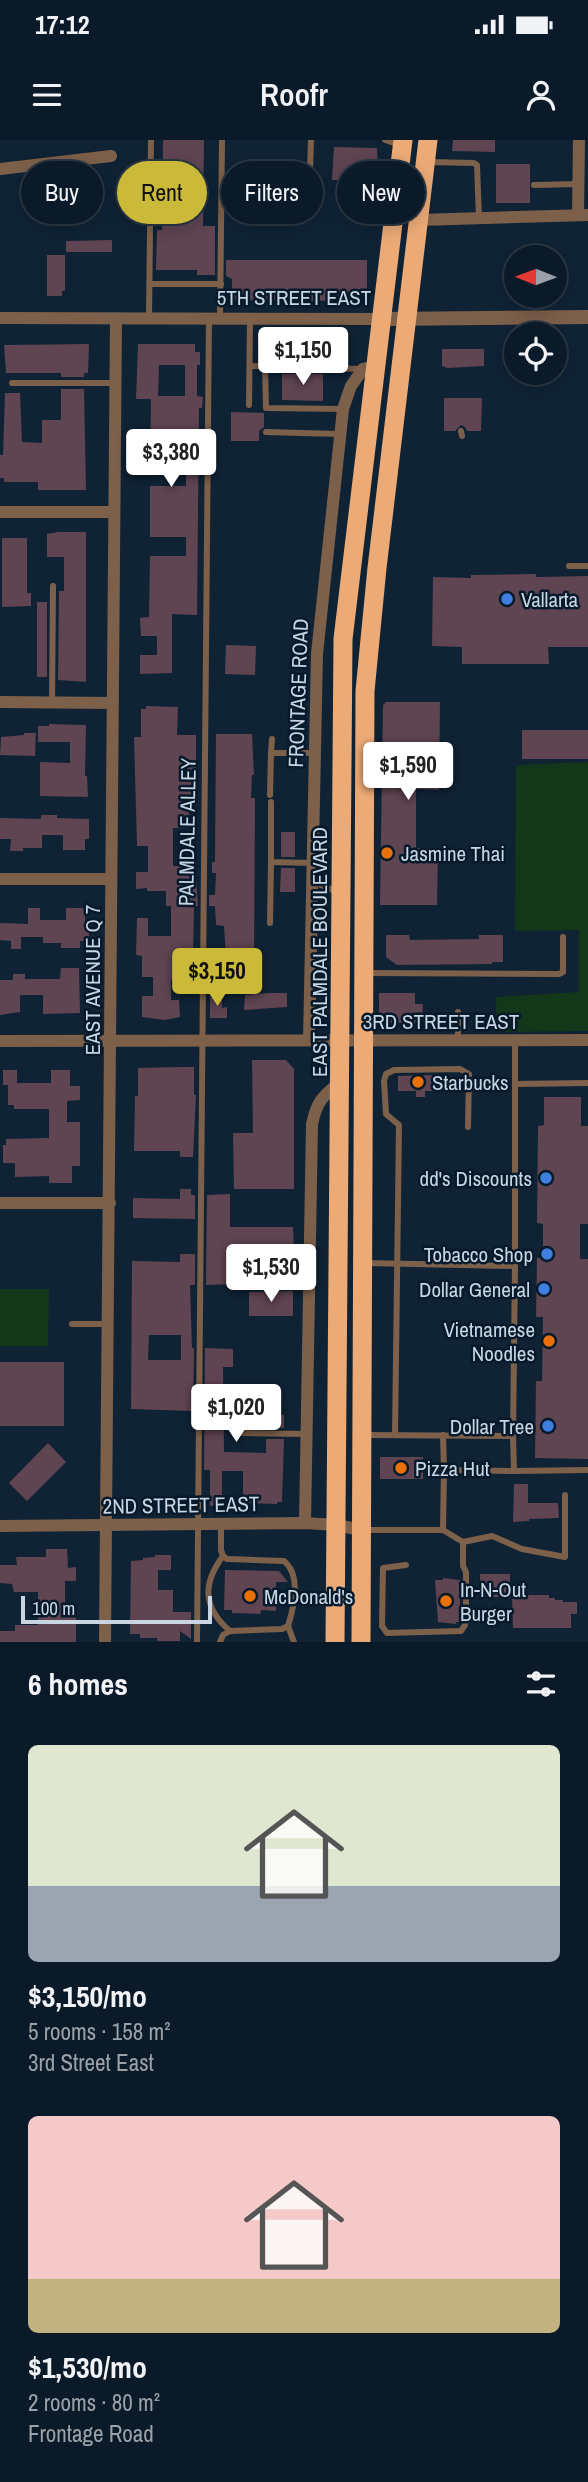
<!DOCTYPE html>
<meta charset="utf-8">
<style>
:root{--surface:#0b1a28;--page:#142330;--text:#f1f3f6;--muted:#9aa1a8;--line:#2b3845;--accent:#cbba39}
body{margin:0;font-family:"Archivo Narrow",sans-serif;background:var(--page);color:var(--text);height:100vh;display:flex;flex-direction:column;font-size:26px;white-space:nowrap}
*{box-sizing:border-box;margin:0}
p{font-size:23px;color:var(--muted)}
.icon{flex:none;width:38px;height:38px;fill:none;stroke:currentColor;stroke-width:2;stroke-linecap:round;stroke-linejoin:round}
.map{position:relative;height:1502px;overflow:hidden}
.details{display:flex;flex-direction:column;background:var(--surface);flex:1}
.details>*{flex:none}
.hud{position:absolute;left:21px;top:21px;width:546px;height:63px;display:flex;gap:14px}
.needle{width:46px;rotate:271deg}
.fabs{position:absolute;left:504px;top:105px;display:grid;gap:14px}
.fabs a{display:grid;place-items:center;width:63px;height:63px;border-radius:50%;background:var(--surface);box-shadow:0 4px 18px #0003,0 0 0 2px var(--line);font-size:35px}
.scale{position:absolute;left:21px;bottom:18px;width:191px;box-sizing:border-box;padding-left:7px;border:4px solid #c9d5e2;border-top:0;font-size:19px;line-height:24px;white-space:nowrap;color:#c9d5e2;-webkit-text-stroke:5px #061a2b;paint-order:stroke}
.price{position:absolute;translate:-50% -60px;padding:0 16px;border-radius:7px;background:#fff;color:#222;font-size:23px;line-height:46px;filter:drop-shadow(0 2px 4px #0008)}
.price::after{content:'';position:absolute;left:50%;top:42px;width:21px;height:16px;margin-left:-10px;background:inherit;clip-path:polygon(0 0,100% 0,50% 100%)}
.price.current{background:var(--accent);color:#111}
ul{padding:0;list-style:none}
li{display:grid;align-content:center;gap:14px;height:371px;padding:0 28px}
li span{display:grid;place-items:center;height:217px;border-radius:10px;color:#555}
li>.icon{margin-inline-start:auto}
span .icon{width:126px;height:126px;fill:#fffc;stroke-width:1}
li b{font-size:30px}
h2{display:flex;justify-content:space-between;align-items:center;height:84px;padding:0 28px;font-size:30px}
.chip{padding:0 24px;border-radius:32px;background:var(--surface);box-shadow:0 4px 18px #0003,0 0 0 2px var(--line);font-size:24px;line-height:63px}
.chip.current{background:var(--accent);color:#111}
.status{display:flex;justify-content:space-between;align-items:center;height:49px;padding:0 35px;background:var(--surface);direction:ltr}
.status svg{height:19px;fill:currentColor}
header{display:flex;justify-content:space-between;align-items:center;height:91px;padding:0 28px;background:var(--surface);font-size:32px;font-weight:600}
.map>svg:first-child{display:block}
</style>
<div class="status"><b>17:12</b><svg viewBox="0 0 49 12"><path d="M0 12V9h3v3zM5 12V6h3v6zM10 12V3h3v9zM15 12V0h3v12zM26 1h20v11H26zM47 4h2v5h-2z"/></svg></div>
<header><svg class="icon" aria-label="menu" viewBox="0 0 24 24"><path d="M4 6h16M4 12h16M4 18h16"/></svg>Roofr<svg class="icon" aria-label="person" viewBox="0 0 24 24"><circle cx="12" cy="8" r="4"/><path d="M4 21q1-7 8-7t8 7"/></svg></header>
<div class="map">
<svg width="588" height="1502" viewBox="0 0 588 1502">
<rect width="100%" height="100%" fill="#0f2335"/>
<g fill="#133719">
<polygon points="588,622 588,891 497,892 496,857 579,852 579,790 515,791 516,625"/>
<polygon points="0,1149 49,1149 48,1206 0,1206"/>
</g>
<g fill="#5f4452" fill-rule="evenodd">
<polygon points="163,0 204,0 203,86 215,86 215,135 197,135 197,130 156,130 157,90 162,90"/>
<polygon points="453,0 495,0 495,12 452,11"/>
<polygon points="334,7 377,8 378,40 332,40"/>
<rect x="496" y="24" width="34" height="39"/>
<polygon points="112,100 112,112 66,112 66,101"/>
<polygon points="47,115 65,115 65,151 62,151 62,156 47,156"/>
<polygon points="226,120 367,120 367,151 357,161 232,160 232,139 226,136"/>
<polygon points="89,204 88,233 84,233 84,237 61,237 61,233 6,233 4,205"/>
<path d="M138,204H195V212H200V225H197V256L203,257L202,268H199L197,475L172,474V533L140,534V515H157V496H141L140,478L149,477L150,416H186V397H150V346H186V327H150L151,259H136ZM159,225H185V256H158Z"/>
<polygon points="442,209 484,209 484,226 447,228 442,226"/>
<polygon points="282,234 323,234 323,261 282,260"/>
<polygon points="61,249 84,249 86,350 38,350 38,342 4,342 4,338 0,338 0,315 3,315 5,253 20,253 22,302 42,303 42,280 61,280"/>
<polygon points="444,258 482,258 481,291 467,291 465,287 461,285 455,291 444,291"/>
<polygon points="231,272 264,273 264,287 259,291 259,301 231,301"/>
<polygon points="58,392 86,392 86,542 58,540 59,451 64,451 64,417 47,417 47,394"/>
<polygon points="2,398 27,398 27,453 31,453 31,466 2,467"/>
<polygon points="536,434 536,437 588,436 588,507 548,507 549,524 462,524 462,507 432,506 433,437 471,438 471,435"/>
<rect x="37" y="462" width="10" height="75"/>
<polygon points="226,505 256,506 255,535 225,534"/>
<polygon points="386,562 440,562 439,650 416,649 416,708 438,708 437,765 380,765 383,565"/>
<polygon points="146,566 178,567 177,595 196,595 196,657 189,657 189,688 173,688 173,726 195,726 198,766 194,766 193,818 184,818 184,838 171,840 171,860 179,860 180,877 165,880 142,877 142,856 153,856 153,837 142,837 142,816 136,815 137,778 148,778 148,796 171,796 171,766 166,766 166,751 147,751 147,748 136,749 136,732 148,732 148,706 137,706 134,597 141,597 141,569 146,569"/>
<polygon points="49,584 86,585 85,636 87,636 88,657 40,656 40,622 70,623 70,602 38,602 38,586 49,586"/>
<rect x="522" y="590" width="66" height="29"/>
<polygon points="24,593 36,593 35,616 0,615 1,597 24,595"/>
<polygon points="216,594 252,594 254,635 252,635 251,658 255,658 254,818 226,818 224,786 216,785 215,766 209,766 209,755 215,755 216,733 212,733 212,722 215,722"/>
<polygon points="41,675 57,675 57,678 89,679 89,699 85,699 85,710 63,710 63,695 42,695 42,708 23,708 23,711 10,711 11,699 0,699 0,678 41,679"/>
<rect x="281" y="692" width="14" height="25"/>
<polygon points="281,728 295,728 295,752 280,752"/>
<polygon points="28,768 40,768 40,780 66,780 66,768 85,768 85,781 89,781 89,801 80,801 80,808 61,808 61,803 43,803 43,797 21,797 21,809 11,809 11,801 0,800 0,783 28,784"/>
<polygon points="386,795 409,795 410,800 479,799 479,795 503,795 503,822 492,822 492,824 397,825 386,817"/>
<polygon points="61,828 79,828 80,873 43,874 43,855 20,855 20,872 0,875 0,840 13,840 13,834 25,834 25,839 60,839"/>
<polygon points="268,853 287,853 287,867 244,870 245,855"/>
<polygon points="379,853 415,853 415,864 423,864 422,883 379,883"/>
<polygon points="210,857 222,857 222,868 227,867 227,878 210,878"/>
<polygon points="252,920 286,920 294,929 294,1049 234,1049 233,993 253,993"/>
<polygon points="181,927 194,927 194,955 196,955 193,1017 180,1017 180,1011 134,1011 135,956 138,956 138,928"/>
<polygon points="3,930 17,930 17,943 51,943 51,930 70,930 70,946 80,946 80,960 67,961 67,982 80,982 80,1026 72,1026 72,1043 49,1043 49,1036 15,1037 15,1023 3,1023 3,1005 6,1005 6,999 49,998 49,969 14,969 14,965 8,965 8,945 3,945"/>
<polygon points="438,935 438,951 425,951 425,957 416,957 416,951 398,951 398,936"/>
<polygon points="544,957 581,957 581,986 588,986 588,1084 580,1084 580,1119 588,1119 588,1319 535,1318 536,1241 542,1241 543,1177 536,1177 537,1118 543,1118 543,1084 537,1083 538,986 544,985"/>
<polygon points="180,1049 191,1049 191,1055 195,1055 195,1079 133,1078 133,1058 180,1059"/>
<polygon points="230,1054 230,1087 293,1087 294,1112 238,1112 238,1144 206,1145 207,1055"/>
<path d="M180,1114H195V1145H190L192,1208H194L193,1271L131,1269L132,1121L180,1122ZM149,1195H181V1220H148Z"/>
<polygon points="293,1151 293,1176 249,1176 249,1152"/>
<polygon points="205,1208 233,1209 233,1227 223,1227 224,1312 266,1313 266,1299 284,1299 282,1362 277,1362 277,1364 248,1363 248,1361 243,1361 243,1331 222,1331 222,1365 210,1366 210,1330 204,1330"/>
<rect x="0" y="1222" width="64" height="64"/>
<rect x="266" y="1275" width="18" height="13"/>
<polygon points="48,1303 66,1322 27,1361 9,1343"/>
<rect x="380" y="1317" width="43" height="22"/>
<polygon points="514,1344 528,1344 528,1363 558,1363 559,1378 529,1379 529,1381 513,1382"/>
<polygon points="46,1409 67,1409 68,1428 76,1427 76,1441 65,1441 65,1470 76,1470 76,1502 0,1502 0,1491 15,1491 15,1485 38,1485 38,1452 14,1452 12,1444 0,1443 0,1425 17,1425 16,1417 46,1417"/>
<polygon points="155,1415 171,1415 171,1430 158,1430 158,1450 173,1450 173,1472 191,1472 191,1499 180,1491 180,1501 157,1501 157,1498 140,1498 140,1494 130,1494 131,1421 143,1420 143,1418 155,1417"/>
<polygon points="225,1430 279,1431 288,1442 276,1442 276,1471 261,1470 260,1474 232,1473 232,1470 224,1470"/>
<rect x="480" y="1434" width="30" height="23"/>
<polygon points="443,1438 460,1440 460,1482 456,1482 456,1484 438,1482 435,1440 443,1440"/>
<polygon points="512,1455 549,1455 549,1458 555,1458 555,1460 563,1460 563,1462 577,1462 577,1474 571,1474 571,1488 513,1488"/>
</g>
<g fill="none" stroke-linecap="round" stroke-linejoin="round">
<g stroke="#7d604a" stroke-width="6">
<polyline points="385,0 400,5"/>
<polyline points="428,22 474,23 477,25 479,78"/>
<polyline points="534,45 578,44"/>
<polyline points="309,60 311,0"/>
<polyline points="150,144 221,144"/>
<polyline points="149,177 151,0"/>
<polyline points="220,177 222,0"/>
<polyline points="250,226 363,229"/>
<polyline points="265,226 266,268 343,269"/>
<polyline points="12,243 115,243"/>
<polyline points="249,265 250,179"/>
<polyline points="461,291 462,296"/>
<polyline points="266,292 339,294"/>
<polyline points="569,426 588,426"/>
<polyline points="52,562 53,446"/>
<polyline points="271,613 272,599"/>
<polyline points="270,655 271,613 315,613"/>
<polyline points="271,662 271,722 312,723"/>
<polyline points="312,741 337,752"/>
<polyline points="270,783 271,722"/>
<polyline points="366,833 559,834 563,832 563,797"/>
<polyline points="458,900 458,872"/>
<polyline points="515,944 588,943"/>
<polyline points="364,1123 515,1126 515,900"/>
<polyline points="72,1184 107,1184"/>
<polyline points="242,1293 306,1294"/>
<polyline points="363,1295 513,1296 515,1126"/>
<polyline points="395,1295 399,985 386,974 384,941 386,934 394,930 460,929 469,934 468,987"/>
<polyline points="443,1295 444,1330"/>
<polyline points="514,1331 588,1330"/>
<polyline points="221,1384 221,1410 223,1416"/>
<polyline points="366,1390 443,1390 444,1330 514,1331 513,1296"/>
<polyline points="463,1402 492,1396 522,1409 565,1417 565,1355"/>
<path d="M223,1416C202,1444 203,1468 230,1491"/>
<polyline points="406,1425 383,1428 382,1486 387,1493 461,1491 465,1485 466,1478 466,1432 463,1426 463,1402 443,1390"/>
<polyline points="288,1486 294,1502"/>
<polyline points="197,1502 209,177"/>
<path d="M220,1502L223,1495L230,1491L282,1489L288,1486C294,1467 301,1435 284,1421L227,1419L223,1416"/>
</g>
<g stroke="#7d604a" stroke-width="12">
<polyline points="0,29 111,16"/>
<polyline points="578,75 579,0"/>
<polyline points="419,80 588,75"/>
<polyline points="0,178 383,179"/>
<polyline points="0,372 114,372"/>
<polyline points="0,562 113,563"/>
<polyline points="0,739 111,739"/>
<polyline points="309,900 317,514 343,269 351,246 363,229 378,226"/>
<polyline points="0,901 588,900"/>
<polyline points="0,1063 110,1063"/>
<path d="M305,1383L312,984C317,961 322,957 340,942"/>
<polyline points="0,1386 305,1383 336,1385 362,1390"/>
<polyline points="105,1502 116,179"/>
</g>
<polyline stroke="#7d604a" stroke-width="14" points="383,179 588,177"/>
<g stroke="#ecaa76" stroke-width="19">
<polyline points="335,1502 343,499 403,0"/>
<polyline points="361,1502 365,551 377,428 428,0"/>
</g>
</g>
<g fill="#3f7fe0" stroke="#061a2b" stroke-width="2.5">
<circle cx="507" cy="459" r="7"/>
<circle cx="546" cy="1038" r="7"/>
<circle cx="547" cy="1114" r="7"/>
<circle cx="544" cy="1149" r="7"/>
<circle cx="548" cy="1286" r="7"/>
</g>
<g fill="#e8710a" stroke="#061a2b" stroke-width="2.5">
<circle cx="387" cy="713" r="7"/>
<circle cx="418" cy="942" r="7"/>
<circle cx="549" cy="1201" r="7"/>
<circle cx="401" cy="1328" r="7"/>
<circle cx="250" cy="1456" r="7"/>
<circle cx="446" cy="1461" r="7"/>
</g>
<g text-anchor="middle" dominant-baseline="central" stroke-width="5" stroke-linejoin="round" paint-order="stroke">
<g font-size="21" fill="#c9d5e2" stroke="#061a2b">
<text x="294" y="157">5TH STREET EAST</text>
<text transform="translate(298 553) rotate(-88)">FRONTAGE ROAD</text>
<text transform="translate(187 692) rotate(-89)">PALMDALE ALLEY</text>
<text transform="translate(319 812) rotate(-90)">EAST PALMDALE BOULEVARD</text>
<text transform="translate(92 840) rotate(-90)">EAST AVENUE Q 7</text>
<text x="441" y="881">3RD STREET EAST</text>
<text transform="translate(181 1365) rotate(-1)">2ND STREET EAST</text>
</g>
<g font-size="21" fill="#c9d5e2" stroke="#061a2b" text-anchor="start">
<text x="521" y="459">Vallarta</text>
<text x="401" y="713">Jasmine Thai</text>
<text x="432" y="942">Starbucks</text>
<text x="532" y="1038" text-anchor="end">dd's Discounts</text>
<text x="533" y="1114" text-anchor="end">Tobacco Shop</text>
<text x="530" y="1149" text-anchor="end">Dollar General</text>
<text x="535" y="1189" text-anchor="end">Vietnamese<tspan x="535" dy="24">Noodles</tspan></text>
<text x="534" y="1286" text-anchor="end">Dollar Tree</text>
<text x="415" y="1328">Pizza Hut</text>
<text x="460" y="1449">In-N-Out<tspan x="460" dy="24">Burger</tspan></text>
<text x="264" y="1456">McDonald's</text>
</g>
</g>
</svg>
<div class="fabs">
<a><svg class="needle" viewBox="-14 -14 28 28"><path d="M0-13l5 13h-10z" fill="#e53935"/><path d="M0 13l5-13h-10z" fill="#9aa1a8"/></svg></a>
<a><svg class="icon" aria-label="locate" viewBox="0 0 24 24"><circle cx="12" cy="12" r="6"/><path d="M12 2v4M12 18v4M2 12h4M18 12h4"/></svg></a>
</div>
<div class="scale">100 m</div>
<b class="price" style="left:303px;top:247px">$1,150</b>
<b class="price" style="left:171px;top:349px">$3,380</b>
<b class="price" style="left:408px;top:662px">$1,590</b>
<b class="price current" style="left:217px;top:868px">$3,150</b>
<b class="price" style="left:271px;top:1164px">$1,530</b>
<b class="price" style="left:236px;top:1304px">$1,020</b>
<div class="hud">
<a class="chip">Buy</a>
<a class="chip current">Rent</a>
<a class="chip">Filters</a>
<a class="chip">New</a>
</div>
</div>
<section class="details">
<h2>6 homes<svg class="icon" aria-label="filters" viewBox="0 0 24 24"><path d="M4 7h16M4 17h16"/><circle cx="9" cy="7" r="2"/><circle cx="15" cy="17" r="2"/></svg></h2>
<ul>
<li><span style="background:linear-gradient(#dfe7d0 65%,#9aa5b1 0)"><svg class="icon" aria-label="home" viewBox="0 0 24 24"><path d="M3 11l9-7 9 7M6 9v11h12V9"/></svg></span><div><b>$3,150/mo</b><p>5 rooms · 158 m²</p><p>3rd Street East</p></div></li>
<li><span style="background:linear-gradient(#f6c9c9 75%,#c2b280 0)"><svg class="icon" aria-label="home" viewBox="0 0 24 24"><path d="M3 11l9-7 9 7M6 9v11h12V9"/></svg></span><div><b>$1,530/mo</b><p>2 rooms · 80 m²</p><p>Frontage Road</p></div></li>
</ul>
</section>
